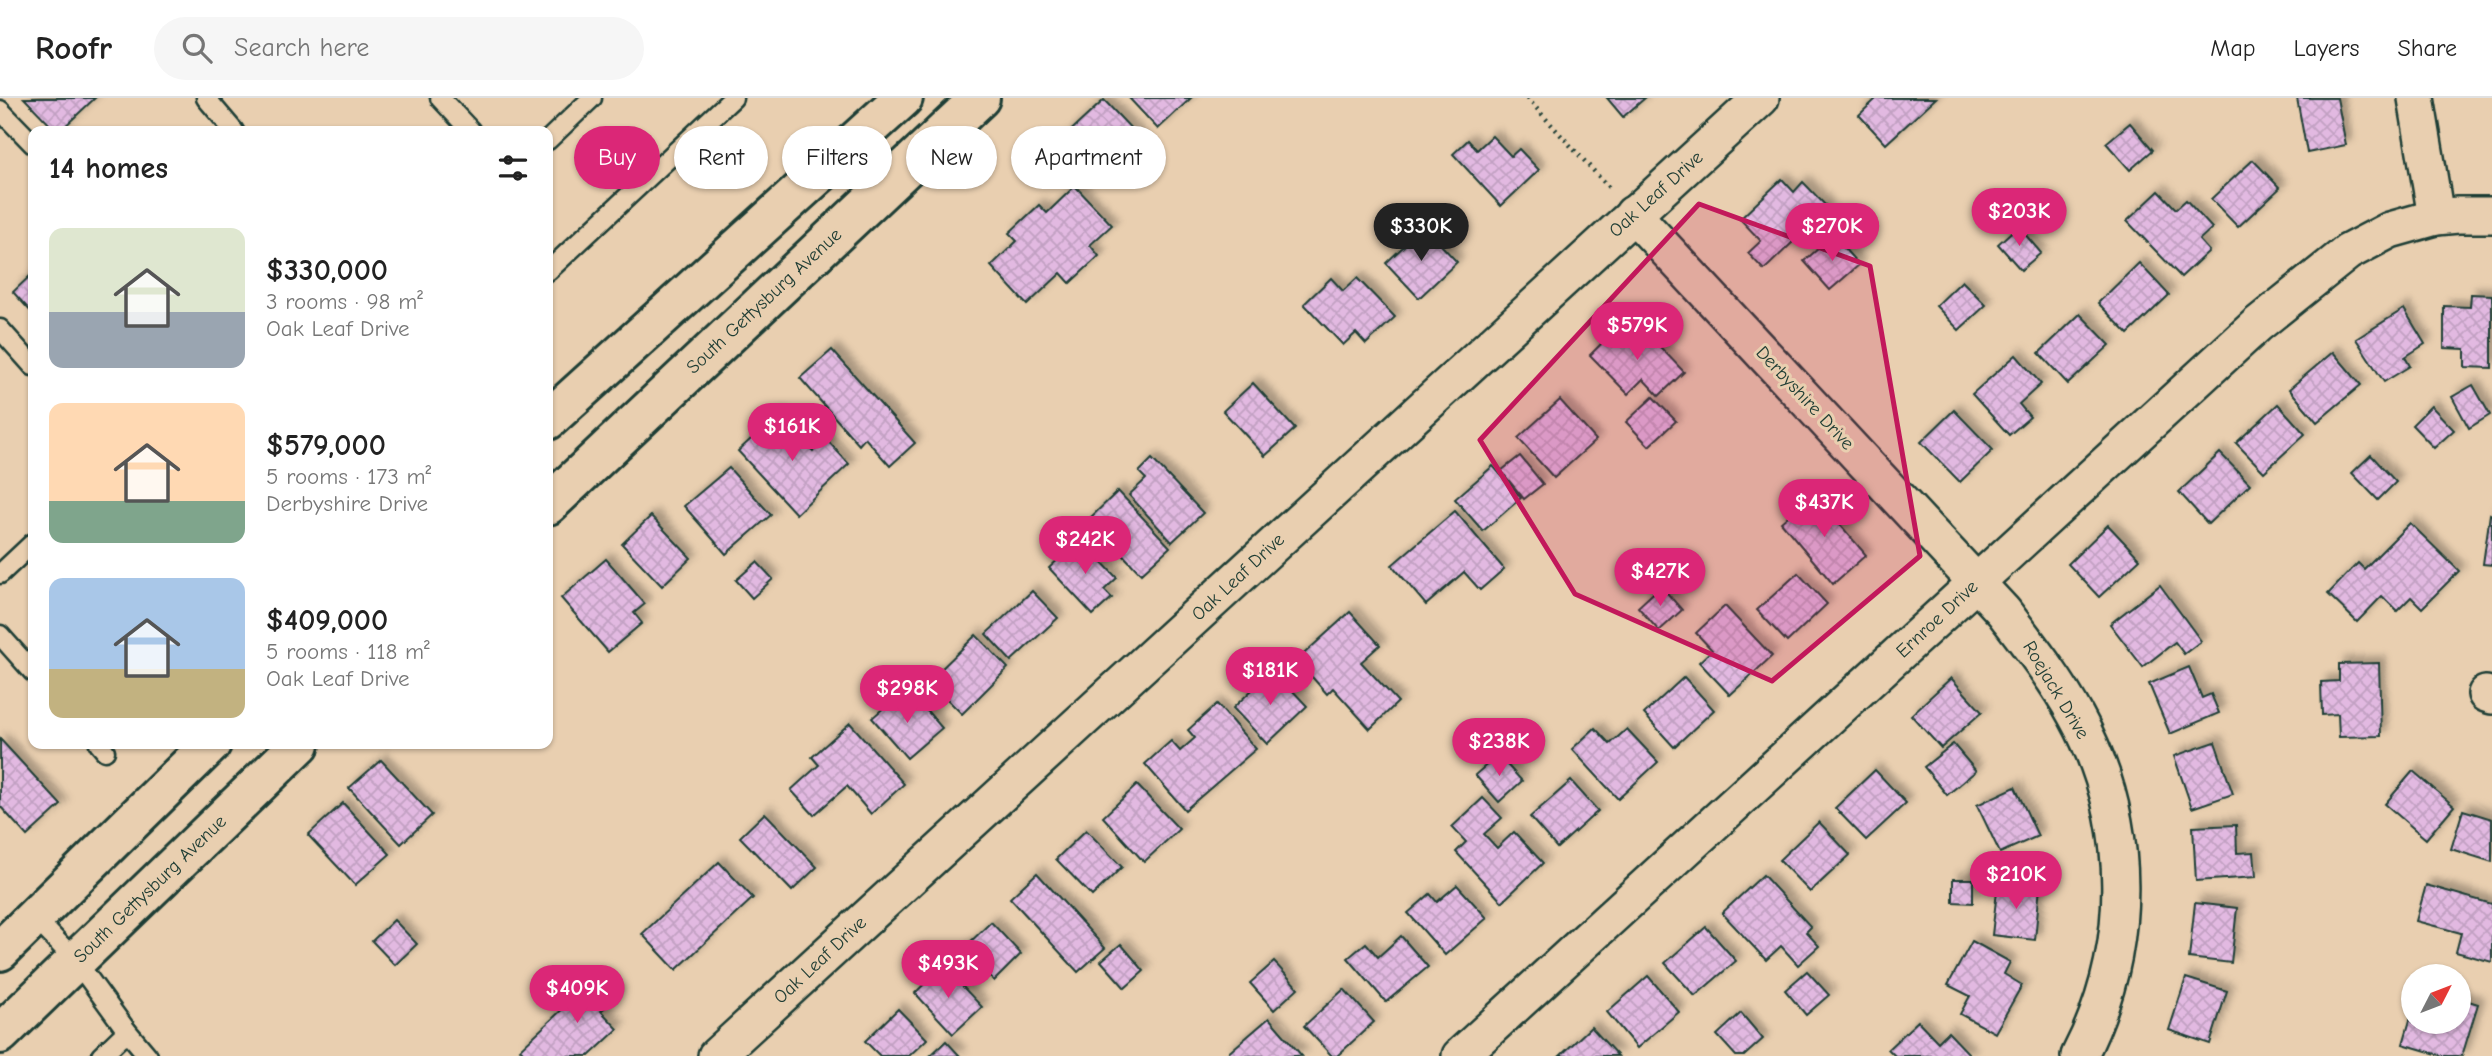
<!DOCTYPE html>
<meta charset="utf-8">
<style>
:root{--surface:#fff;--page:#f6f6f6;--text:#222;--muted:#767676;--line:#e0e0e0;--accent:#db2777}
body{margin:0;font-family:"Comic Neue",sans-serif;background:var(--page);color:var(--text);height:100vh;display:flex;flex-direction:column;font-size:26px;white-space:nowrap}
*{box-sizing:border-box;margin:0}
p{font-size:23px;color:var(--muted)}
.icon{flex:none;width:38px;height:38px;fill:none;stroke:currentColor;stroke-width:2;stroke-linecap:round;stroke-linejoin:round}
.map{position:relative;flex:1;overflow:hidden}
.sheet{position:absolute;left:28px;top:28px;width:525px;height:623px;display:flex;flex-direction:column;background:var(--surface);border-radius:14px;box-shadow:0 2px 5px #0004}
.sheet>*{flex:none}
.guide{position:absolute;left:574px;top:28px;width:665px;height:63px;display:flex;gap:14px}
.needle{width:46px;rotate:48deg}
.fabs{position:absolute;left:2401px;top:866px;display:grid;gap:14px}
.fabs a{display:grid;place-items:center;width:70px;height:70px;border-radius:50%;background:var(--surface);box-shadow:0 2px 5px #0004;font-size:35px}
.price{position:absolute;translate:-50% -60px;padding:0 16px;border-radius:24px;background:var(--accent);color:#fff;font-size:23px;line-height:46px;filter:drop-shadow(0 2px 4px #0008)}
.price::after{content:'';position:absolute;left:50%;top:42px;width:21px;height:16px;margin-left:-10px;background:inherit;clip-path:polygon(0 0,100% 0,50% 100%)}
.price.selected{background:#222;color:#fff}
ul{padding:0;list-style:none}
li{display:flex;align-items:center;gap:21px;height:175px;padding:0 21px}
li span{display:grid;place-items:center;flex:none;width:196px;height:140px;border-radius:14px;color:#555}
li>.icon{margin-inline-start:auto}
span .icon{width:84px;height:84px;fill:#fffc;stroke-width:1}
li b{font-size:30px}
h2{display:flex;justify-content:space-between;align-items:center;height:84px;padding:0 21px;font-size:30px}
.tag{padding:0 24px;border-radius:32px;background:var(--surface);box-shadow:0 2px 5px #0004;font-size:24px;line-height:63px}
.tag.selected{background:var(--accent);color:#fff}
header{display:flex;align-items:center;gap:42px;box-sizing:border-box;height:98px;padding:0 35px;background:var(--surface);border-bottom:2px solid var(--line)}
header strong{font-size:33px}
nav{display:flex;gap:38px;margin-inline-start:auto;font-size:24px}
.search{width:490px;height:63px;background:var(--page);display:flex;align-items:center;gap:18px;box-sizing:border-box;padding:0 24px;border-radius:38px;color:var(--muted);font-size:26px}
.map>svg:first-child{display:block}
</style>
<header>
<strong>Roofr</strong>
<div class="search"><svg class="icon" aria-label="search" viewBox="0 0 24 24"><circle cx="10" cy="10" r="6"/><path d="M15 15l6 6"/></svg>Search here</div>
<nav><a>Map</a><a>Layers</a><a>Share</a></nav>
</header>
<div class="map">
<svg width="2492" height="958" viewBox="0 0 2492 958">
<defs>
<pattern id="building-cross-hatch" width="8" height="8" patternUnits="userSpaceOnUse" patternTransform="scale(1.75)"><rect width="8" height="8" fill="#e2b9e1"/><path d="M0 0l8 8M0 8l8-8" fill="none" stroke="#c1a0c2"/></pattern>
<filter id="shadow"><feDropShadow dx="6" dy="-6" stdDeviation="3.5" flood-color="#0004"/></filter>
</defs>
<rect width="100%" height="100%" fill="#e9cfb0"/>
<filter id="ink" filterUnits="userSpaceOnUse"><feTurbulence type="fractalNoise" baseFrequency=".0143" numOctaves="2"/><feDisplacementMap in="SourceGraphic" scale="14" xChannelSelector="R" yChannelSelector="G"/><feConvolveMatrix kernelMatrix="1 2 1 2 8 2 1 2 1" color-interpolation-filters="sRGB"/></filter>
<g filter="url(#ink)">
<g fill="url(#building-cross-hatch)" stroke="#1f3d34" stroke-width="2" filter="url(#shadow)">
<polygon points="24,0 95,0 60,33 56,33"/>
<polygon points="1129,0 1191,0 1158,31"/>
<polygon points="1607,0 1645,0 1623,19"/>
<polygon points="1877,0 1936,0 1886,46 1859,17"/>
<polygon points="2297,0 2337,0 2346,47 2307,55"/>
<polygon points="1104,2 1153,54 1131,74 1109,51 1091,68 1064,39"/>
<polygon points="2130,25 2153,52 2130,72 2106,45"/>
<polygon points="1492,38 1511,58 1519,51 1539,72 1501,108 1453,56 1468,42 1477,52"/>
<polygon points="2253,62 2280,90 2238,129 2211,101"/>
<polygon points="1782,81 1794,94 1803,84 1828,110 1764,172 1748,155 1761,143 1740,121"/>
<polygon points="1075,88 1112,127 1090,147 1099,158 1070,185 1061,175 1027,207 991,168 1017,143 1009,135 1039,107 1047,115"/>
<polygon points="2159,93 2176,111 2186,102 2212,130 2199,142 2209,153 2181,179 2127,123"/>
<polygon points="2018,128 2041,155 2021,172 1998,146"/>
<polygon points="1424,129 1457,164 1419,200 1386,165"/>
<polygon points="1833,138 1859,167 1830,192 1804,163"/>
<polygon points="2139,165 2169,197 2128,236 2098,205"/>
<polygon points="33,175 33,216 13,194"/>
<polygon points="1331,180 1343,193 1357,180 1395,219 1366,246 1356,235 1343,247 1304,206"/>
<polygon points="1962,183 1986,207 1959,232 1936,208"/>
<polygon points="2471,196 2492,197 2492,270 2465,269 2465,251 2444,250 2444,208 2470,209"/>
<polygon points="2404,211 2425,246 2405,259 2410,268 2384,284 2356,241"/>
<polygon points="2080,216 2110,247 2068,286 2039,255"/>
<polygon points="1642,230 1684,274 1659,298 1643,281 1628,296 1590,257 1615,232 1627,245"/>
<polygon points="832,252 915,345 890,368 865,340 859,347 800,280"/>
<polygon points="2333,254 2361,287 2317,324 2289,291"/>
<polygon points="2016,257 2041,286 2019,306 2030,319 2009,337 1972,296"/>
<polygon points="1253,285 1295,331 1265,358 1223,313"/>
<polygon points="2473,287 2490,317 2469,330 2452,299"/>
<polygon points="1653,299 1676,323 1649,348 1626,324"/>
<polygon points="1560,302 1596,342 1554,380 1518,340"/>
<polygon points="2278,306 2305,336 2264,374 2236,345"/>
<polygon points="2431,308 2454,332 2434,350 2412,327"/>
<polygon points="1954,312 1993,352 1960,384 1921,344"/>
<polygon points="778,316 813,353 826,341 849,366 796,416 738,353"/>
<polygon points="2220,355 2250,386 2208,426 2179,394"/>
<polygon points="2371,357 2396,384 2378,402 2352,375"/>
<polygon points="1520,358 1543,386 1524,401 1501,373"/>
<polygon points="1152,361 1203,415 1172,444 1129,397 1146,381 1139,374"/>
<polygon points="1493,368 1521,400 1483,433 1455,401"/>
<polygon points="729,370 771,417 726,456 684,408"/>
<polygon points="1118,393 1170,449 1141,476 1089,421"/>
<polygon points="1814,396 1866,457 1833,486 1781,424"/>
<polygon points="1455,413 1504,471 1480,492 1464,474 1426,507 1392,467"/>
<polygon points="2490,416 2492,417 2492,467 2483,466"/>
<polygon points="651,418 691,460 662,488 622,446"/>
<polygon points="2410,425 2459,473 2422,510 2411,499 2397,513 2382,498 2357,524 2328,496 2358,465 2364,471"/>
<polygon points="2108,427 2140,461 2099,499 2068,466"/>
<polygon points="1080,441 1117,480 1104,492 1112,500 1093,517 1049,470"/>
<polygon points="606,461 645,506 634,515 642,525 608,554 561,500"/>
<polygon points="757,464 773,481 752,500 736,482"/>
<polygon points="1798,475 1827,506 1787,544 1757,512"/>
<polygon points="2160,487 2201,543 2184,556 2175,544 2143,569 2110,526"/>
<polygon points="1661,488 1682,512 1659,533 1638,509"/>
<polygon points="1032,493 1058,520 1011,563 986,536"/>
<polygon points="1725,508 1772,558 1730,597 1699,564 1712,552 1696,535"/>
<polygon points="1350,514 1380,547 1361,564 1398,604 1370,631 1333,590 1327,596 1297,562"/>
<polygon points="976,537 1008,570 962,616 929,583"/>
<polygon points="2379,565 2381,638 2339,639 2338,616 2322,617 2321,584 2339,583 2339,566"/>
<polygon points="2189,569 2202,600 2211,596 2219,615 2170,636 2149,586"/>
<polygon points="1273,572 1307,608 1267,646 1233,610"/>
<polygon points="1684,579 1714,612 1674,649 1644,616"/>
<polygon points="1951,580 1982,614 1941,650 1911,617"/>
<polygon points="915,599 942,630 907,660 872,620 894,601 903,610"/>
<polygon points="1217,606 1256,651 1185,712 1145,666 1171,643 1180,653 1195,640 1188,632"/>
<polygon points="850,625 904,686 871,716 847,688 814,717 791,692 819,667 812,659"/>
<polygon points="1595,630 1610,646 1627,631 1658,664 1618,701 1572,651"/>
<polygon points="0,641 61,707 27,738 0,708"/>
<polygon points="2215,644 2233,696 2192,710 2174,658"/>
<polygon points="1953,646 1976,673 1947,697 1924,669"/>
<polygon points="1498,657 1522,683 1499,704 1475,677"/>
<polygon points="381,662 432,717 401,746 349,690"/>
<polygon points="1875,672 1906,705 1866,742 1835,710"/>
<polygon points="2413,673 2454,708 2426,741 2385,706"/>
<polygon points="1571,683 1598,713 1557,750 1530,719"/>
<polygon points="1137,687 1179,731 1144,764 1103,719"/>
<polygon points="2015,689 2038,738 2000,755 1977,707"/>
<polygon points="1483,700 1502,720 1484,736 1497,750 1514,734 1543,765 1502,804 1456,754 1466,744 1452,729"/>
<polygon points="343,705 390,756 355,787 308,737"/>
<polygon points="2463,712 2492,721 2492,764 2451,751"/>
<polygon points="765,715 817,769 792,793 740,739"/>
<polygon points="1819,724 1850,757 1810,794 1779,762"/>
<polygon points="2236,727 2237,755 2254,754 2256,779 2196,783 2193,729"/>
<polygon points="1086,732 1122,769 1092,798 1056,761"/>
<polygon points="719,764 753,800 676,872 642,836"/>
<polygon points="1037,775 1105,850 1078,874 1010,800"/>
<polygon points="1763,777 1811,829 1806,834 1819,848 1798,867 1781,848 1766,862 1722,815"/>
<polygon points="1953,781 1973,781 1973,805 1953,804"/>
<polygon points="1998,784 2040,788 2035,842 1992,837"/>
<polygon points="1457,787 1487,820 1445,857 1408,815 1430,796 1437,804"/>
<polygon points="2426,787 2492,806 2492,864 2456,854 2461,835 2416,823"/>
<polygon points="2195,805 2237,810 2231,865 2189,860"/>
<polygon points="394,822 417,846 395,867 372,843"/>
<polygon points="991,824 1021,856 994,883 963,851"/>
<polygon points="1706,829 1736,863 1695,898 1665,865"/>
<polygon points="1401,838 1428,869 1386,904 1348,860 1366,845 1378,859"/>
<polygon points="1972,843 2010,864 2004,876 2022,887 1995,935 1960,916 1970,898 1948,887"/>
<polygon points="1121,846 1144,873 1125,890 1101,863"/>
<polygon points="1274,864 1298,890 1274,912 1250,885"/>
<polygon points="943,868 982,909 953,936 915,895"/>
<polygon points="1807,873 1829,897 1806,917 1785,892"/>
<polygon points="599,877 618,897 601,913 618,931 589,958 526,958 520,951"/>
<polygon points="1648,878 1679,914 1637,950 1607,914"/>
<polygon points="2186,880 2227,893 2210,946 2169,932"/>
<polygon points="1344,891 1374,924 1337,958 1332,958 1304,928"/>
<polygon points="2459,900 2478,906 2462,958 2443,958 2403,946 2413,912 2413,924 2459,924"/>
<polygon points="898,911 927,941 909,958 880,958 865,943"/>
<polygon points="1741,915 1763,941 1744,958 1736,958 1717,937"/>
<polygon points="1269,920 1302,958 1227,958 1226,957"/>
<polygon points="1918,923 1938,944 1948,934 1971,958 1895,958 1888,951"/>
<polygon points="1591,929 1618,958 1560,958"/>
<polygon points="946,943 960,958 930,958"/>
</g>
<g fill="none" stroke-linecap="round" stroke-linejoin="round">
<defs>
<g id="lane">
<polyline points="206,0 234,33"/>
<polyline points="440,0 471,33"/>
<polyline points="0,12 33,46"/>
<polyline points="548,42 592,0"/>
<polyline points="548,173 733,0"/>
<polyline points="0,231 33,268"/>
<polyline points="0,476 33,445"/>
<polyline points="0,537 33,574"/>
<polyline points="99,646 105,653"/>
<polyline points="34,819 76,863 127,933 148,958"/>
<polyline points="101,958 127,933"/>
</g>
<g id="street">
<polyline points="2416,0 2436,119"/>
<path d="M1633,116L2003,513C2029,547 2056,581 2076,618C2134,723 2134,852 2079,958"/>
<polyline points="2486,596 2492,598"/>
<polyline points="716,958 1761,0"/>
<polyline points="1460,958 2257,227 2348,154 2390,132 2436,119 2458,117 2492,117"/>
</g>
<g id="primary">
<polyline points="548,322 903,0"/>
<polyline points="548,407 980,0"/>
<polyline points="0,853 211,646"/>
<polyline points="0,936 300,646"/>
</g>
</defs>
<use href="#lane" stroke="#1f3d34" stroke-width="23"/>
<use href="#street" stroke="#1f3d34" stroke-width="40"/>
<use href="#primary" stroke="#1f3d34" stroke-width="44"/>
<polyline stroke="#1f3d34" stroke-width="4.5" stroke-dasharray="2 5" stroke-linecap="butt" points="1527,0 1612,93"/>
<use href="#lane" stroke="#e9cfb0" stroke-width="18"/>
<use href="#street" stroke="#e9cfb0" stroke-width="35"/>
<use href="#primary" stroke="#e9cfb0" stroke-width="38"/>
</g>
</g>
<path fill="#c2185b" fill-opacity="0.2" stroke="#c2185b" stroke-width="5" stroke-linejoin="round" d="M1699,106L1870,168L1920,458L1772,583L1575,496L1480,342Z"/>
<g text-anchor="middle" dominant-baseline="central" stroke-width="6" stroke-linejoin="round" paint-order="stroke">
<g font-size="19" fill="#1f3d34" stroke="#e9cfb0">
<text transform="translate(1656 96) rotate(-42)">Oak Leaf Drive</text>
<text transform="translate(764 203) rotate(-43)">South Gettysburg Avenue</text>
<text transform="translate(1805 300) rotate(47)">Derbyshire Drive</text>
<text transform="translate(1238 479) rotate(-43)">Oak Leaf Drive</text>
<text transform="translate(1937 521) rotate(-43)">Ernroe Drive</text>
<text transform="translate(2056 592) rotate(59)">Roejack Drive</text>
<text transform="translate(150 791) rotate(-44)">South Gettysburg Avenue</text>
<text transform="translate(820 862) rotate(-43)">Oak Leaf Drive</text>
</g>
</g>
</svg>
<div class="fabs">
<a><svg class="needle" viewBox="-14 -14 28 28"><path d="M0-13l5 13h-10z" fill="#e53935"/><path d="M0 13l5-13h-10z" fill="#767676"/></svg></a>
</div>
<b class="price" style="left:2019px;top:150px">$203K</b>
<b class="price selected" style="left:1421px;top:165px">$330K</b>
<b class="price" style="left:1832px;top:165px">$270K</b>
<b class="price" style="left:1637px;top:264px">$579K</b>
<b class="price" style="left:792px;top:365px">$161K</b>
<b class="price" style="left:1824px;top:441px">$437K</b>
<b class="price" style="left:1085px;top:478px">$242K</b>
<b class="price" style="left:1660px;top:510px">$427K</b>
<b class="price" style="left:1270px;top:609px">$181K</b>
<b class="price" style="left:907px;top:627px">$298K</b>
<b class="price" style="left:1499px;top:680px">$238K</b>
<b class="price" style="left:2016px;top:813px">$210K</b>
<b class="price" style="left:948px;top:902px">$493K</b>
<b class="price" style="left:577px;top:927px">$409K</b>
<div class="guide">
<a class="tag selected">Buy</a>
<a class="tag">Rent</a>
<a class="tag">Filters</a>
<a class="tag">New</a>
<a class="tag">Apartment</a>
</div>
<section class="sheet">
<h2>14 homes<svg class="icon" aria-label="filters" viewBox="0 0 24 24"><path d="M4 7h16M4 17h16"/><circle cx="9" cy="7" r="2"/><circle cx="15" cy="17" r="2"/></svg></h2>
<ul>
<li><span style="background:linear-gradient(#dfe7d0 60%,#9aa5b1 0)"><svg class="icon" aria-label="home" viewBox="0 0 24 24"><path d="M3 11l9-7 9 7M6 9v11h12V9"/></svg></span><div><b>$330,000</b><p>3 rooms · 98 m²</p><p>Oak Leaf Drive</p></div></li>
<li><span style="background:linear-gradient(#ffd9b3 70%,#7fa58c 0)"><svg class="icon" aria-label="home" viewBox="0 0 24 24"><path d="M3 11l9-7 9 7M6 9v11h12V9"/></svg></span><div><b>$579,000</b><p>5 rooms · 173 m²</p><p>Derbyshire Drive</p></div></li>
<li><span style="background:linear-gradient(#a9c7e8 65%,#c2b280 0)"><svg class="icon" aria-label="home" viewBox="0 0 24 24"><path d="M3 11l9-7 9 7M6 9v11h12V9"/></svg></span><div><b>$409,000</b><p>5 rooms · 118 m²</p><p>Oak Leaf Drive</p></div></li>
</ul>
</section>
</div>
